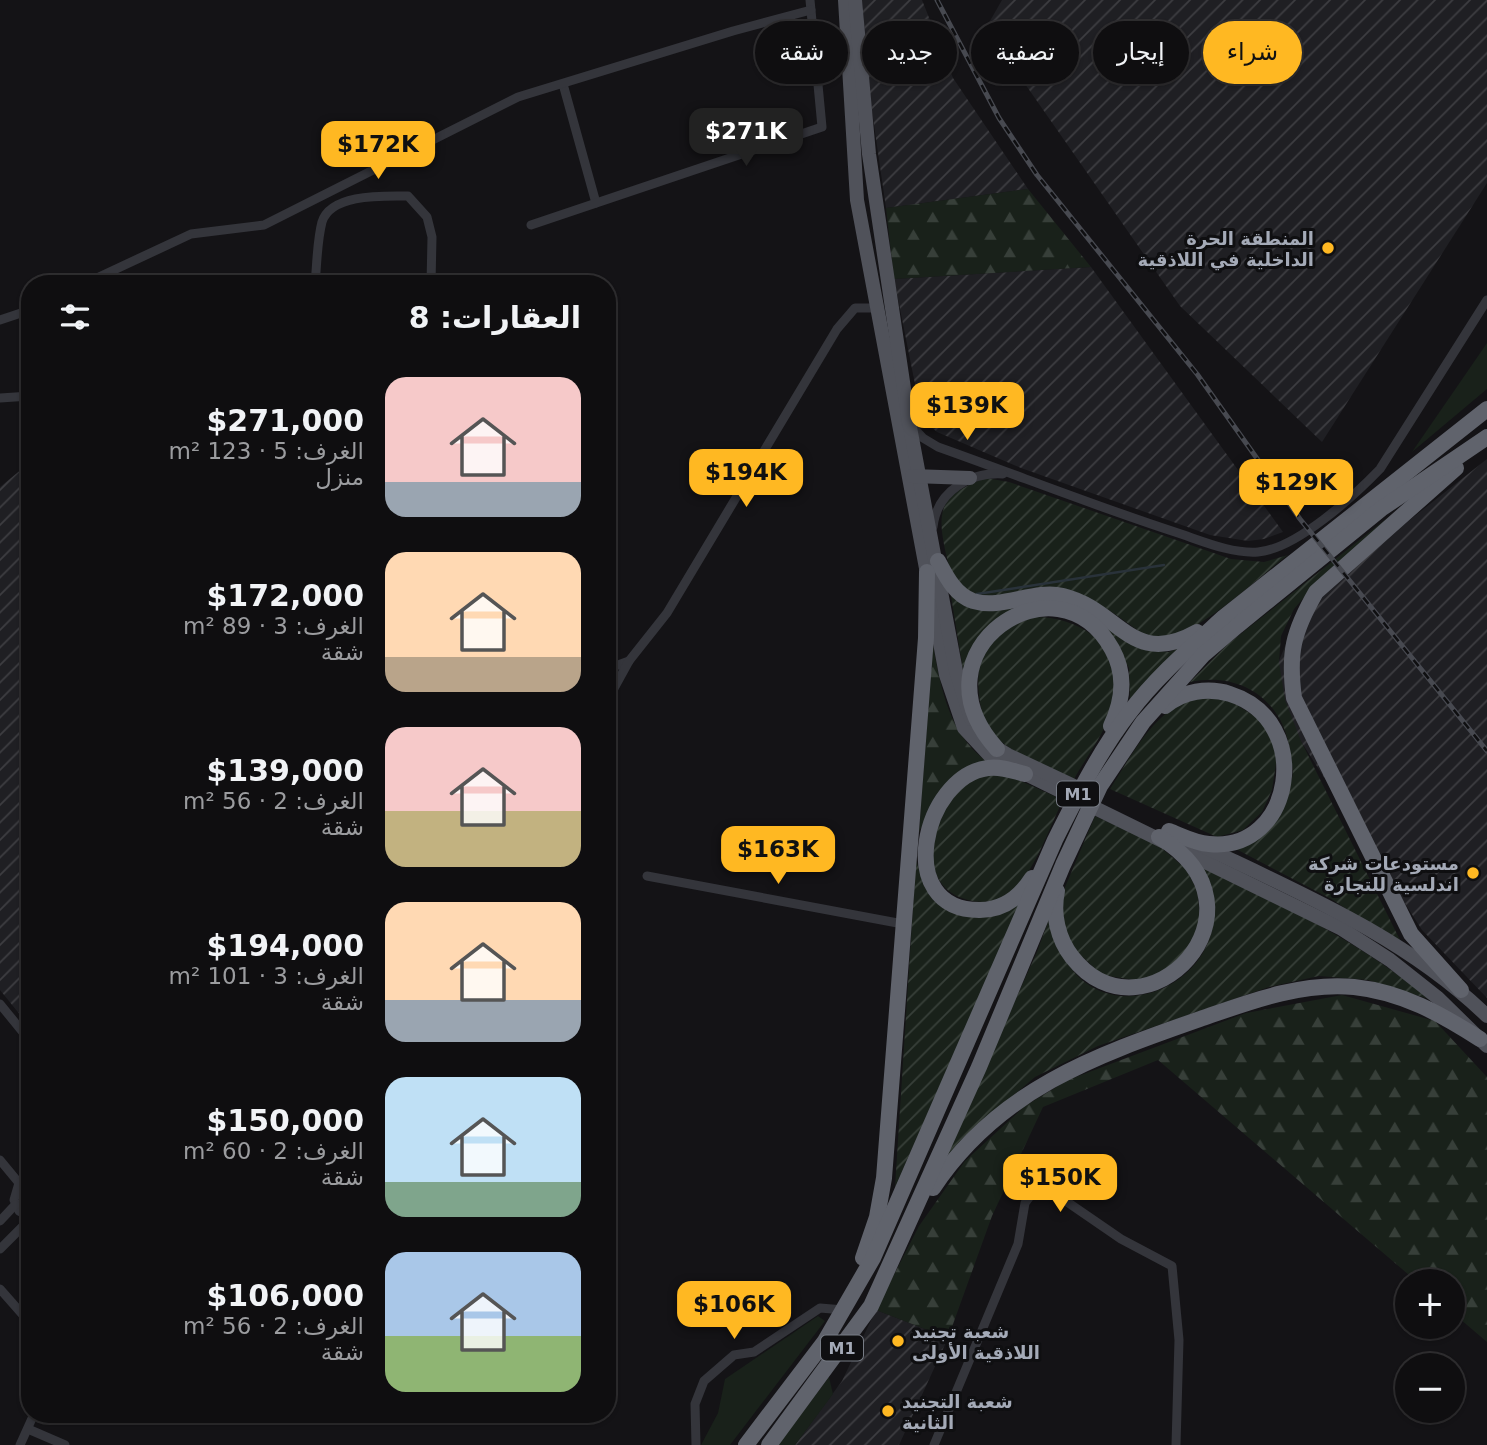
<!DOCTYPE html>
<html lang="ar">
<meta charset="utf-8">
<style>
:root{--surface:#0f0e10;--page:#181719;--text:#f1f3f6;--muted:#9b9c9f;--line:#2f2e30;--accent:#ffb822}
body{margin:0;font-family:"DejaVu Sans","Noto Sans Arabic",sans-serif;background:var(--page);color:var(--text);direction:rtl;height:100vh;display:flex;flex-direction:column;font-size:26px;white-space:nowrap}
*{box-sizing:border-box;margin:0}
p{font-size:23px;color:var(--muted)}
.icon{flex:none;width:38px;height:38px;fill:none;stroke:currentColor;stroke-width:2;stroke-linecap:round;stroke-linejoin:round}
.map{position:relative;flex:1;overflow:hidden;direction:ltr}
.sheet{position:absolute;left:21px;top:275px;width:595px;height:1148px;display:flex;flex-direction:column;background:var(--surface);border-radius:28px;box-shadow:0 2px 5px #0004,0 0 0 2px var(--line);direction:rtl}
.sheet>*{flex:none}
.guide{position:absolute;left:637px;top:21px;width:665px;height:63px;direction:rtl;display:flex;gap:14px}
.tools{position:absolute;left:1395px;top:1269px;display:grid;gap:14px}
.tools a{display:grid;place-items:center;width:70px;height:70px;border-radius:50%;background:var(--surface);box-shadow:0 2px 5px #0004,0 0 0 2px var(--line);font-size:35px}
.price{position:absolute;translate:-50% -60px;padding:0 16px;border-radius:14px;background:var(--accent);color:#111;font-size:23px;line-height:46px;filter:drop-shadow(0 2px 4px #0008)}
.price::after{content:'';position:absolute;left:50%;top:42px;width:21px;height:16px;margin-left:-10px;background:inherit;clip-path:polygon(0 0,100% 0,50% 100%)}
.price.on{background:#222;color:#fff}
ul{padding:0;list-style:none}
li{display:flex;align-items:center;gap:21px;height:175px;padding:0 35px}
li span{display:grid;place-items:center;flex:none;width:196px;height:140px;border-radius:21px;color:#555}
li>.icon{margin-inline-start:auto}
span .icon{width:84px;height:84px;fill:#fffc;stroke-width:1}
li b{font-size:30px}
h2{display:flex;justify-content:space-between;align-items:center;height:84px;padding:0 35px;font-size:30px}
.chip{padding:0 24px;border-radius:32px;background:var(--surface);box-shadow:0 2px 5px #0004,0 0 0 2px var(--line);font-size:24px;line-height:63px}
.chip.on{background:var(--accent);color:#111}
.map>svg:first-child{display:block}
</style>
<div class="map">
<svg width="1487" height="1445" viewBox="0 0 1487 1445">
<defs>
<pattern id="industrial-furrows" width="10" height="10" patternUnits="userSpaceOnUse" patternTransform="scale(1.75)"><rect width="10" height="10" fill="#1f1f23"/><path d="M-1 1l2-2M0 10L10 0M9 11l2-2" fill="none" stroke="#3d3d41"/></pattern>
<pattern id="forest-firs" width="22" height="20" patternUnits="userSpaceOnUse" patternTransform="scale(1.75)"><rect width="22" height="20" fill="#19211a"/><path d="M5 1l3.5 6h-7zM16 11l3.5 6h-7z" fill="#373f39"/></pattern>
<pattern id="garden-furrows" width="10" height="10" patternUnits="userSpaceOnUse" patternTransform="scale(1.75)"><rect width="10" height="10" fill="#19211a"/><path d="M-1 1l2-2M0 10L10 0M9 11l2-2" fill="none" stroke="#373f39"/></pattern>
</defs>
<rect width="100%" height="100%" fill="#141316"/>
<g fill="url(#industrial-furrows)">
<polygon points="862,0 922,0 953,78 1028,189 886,208 871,104"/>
<polygon points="1002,0 1487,0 1487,183 1322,442 1180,306 986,28"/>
<polygon points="1091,267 1283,532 1264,539 1248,541 1210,535 1021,468 937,432 922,419 894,279"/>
<polygon points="1487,459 1487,998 1422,930 1293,729 1274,673 1302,605"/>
<polygon points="28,464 30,465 30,1027 0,990 0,487"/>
<polygon points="876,1310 948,1338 899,1445 795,1445 842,1381"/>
</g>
<g fill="#19211a">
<polygon points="1487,343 1487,389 1412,452"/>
<polygon points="818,1316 825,1321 730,1445 701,1445 718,1413 725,1379"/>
<polygon points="829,1377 833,1394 795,1445 778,1445"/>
</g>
<g fill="url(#forest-firs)">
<polygon points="1028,189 1091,267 894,279 886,208"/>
<path d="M933,645C941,689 949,733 986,761C947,774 936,797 919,832Z"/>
<polygon points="1342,995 1435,1021 1487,1077 1487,1342 1453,1313 1452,1281 1416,1281 1158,1060 1043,1107 992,1216 948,1338 876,1310 919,1226 965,1161 1025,1106 1068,1080 1246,1013"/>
</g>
<g fill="url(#garden-furrows)">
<path d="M986,478L1009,482L1231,559L1264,562L1288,555C1251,583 1199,635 1154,642C1131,626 1088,591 1061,588C1033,584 993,608 966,591C954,584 949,567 946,554C936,509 940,495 986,478Z"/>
<path d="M1391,515L1318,581L1294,609L1281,636L1279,662L1285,700L1301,741L1404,948L1333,900L1236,849C1259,828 1282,809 1292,778C1294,771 1291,760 1290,752C1284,700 1240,671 1190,682L1228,644Z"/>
<polygon points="950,590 962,603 1062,599 1152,650 1169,652 1178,648 1130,700 1129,668 1106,628 1083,612 1059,605 981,635 970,652 963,670"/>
<path d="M1035,617C1081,617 1122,645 1115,697C1111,725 1088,754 1074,779C1048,766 1014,756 994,735C983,723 981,710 979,695C974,651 994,630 1035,617Z"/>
<path d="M1193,697L1229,700L1270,726L1277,757L1272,790L1262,812L1243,830L1217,837L1110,789C1133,753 1152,714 1193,697Z"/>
<path d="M998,774L1021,781L1063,800C1048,830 1035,873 1009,894C998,902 982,904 968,900C909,885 934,805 972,780C979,776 990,776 998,774Z"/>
<polygon points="1095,816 1158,845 1186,869 1198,892 1200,926 1176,966 1141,981 1102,975 1072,947 1062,919 1063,892"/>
<polygon points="916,860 923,880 937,899 976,915 995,916 1022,901 895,1187"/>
<path d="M1201,865C1282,906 1358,940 1429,999L1368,980L1319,976L1269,987L1098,1046L1035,1077L959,1142L939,1168L1037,952L1049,919C1055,934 1060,951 1068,964C1119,1041 1256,969 1201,865Z"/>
</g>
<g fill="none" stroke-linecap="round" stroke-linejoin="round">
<polyline stroke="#29323a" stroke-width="2.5" points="977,594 1164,565"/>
<g stroke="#34353b" stroke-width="9">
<polyline points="563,84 596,203"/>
<polyline points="531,225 822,127 810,0"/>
<polyline points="84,284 191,234 264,225 518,97 733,31 811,10"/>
<path d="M315,284C317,264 317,241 322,222C331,193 385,196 408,196L427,217L432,237L431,284"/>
<polyline points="0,320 30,310"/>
<polyline points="0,398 30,396"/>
<path d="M911,425L923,438L938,447C1017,475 1095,506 1175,532C1200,540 1231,554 1258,552C1296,549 1354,496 1380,469L1487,300"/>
<path d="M933,527C937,491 970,472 1003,474"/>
<polyline points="607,669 629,661"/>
<polyline points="607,701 629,661 667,613 837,329 855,308 878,308"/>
<polyline points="647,876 903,924"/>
<polyline points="0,1004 30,1041"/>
<polyline points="0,1160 19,1183"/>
<polyline points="30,1177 19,1183 14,1200 19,1211 30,1217"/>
<polyline points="0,1221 15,1205"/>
<polyline points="0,1249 30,1219"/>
<polyline points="0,1289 30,1323"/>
<polyline points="28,1429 65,1445"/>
<polyline points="20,1445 34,1414"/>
<polyline points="696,1445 695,1404 704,1381 734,1355 754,1352 820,1308 844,1310"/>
<polyline points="934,1445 1018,1244 1025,1203 1034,1191 1057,1195 1121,1239 1172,1266 1179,1340 1176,1445"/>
</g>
<g stroke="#50525a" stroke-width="14">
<polyline points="845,0 857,200 946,675 964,728 991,757 1342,929 1390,960 1438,998 1487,1046"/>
<polyline points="855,0 869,154 909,422 956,671 971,719"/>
<polyline points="912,476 970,478"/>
<polyline points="990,744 1008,755 1091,794"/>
<path d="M1198,844C1298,892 1406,937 1487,1016"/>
</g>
<g stroke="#60636c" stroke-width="16">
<path d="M1456,468L1316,592C1293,632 1288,653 1294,698L1411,934L1461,990"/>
<path d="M938,561C946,576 955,595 973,601C1002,610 1034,589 1063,596C1120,610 1131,669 1197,632"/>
<path d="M1165,706C1183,691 1208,687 1230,694C1315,721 1294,853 1209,844C1195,843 1182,836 1169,831"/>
<path d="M997,749C908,651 1057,550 1112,649C1126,674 1123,701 1111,726"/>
<path d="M1025,774C1013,771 1001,766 988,768C923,776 892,911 980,910C1003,910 1020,897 1032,878"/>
<path d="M1057,891C1052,914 1058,939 1072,957C1144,1049 1280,910 1159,837"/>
<path d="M933,1188C998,1090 1094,1056 1200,1019C1249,1002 1301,982 1354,987C1402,992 1441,1014 1480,1039"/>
<polyline points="863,1258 877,1217 884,1178 926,638 927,572"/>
<path d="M746,1445L825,1341L873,1258L1055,840C1077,796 1099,752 1129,713C1156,677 1191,647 1224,617L1487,409"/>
<polyline points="769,1445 871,1306 979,1067 1063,865 1100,786 1143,722 1203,655 1237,626 1381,509 1487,437"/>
</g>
<defs>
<polyline id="rail" points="937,0 999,118 1037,175 1197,374 1300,519 1487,751"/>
</defs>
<use href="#rail" stroke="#474950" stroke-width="5"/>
<use href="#rail" stroke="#0f0f11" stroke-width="2.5" stroke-dasharray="8" stroke-linecap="butt"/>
</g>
<g fill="#ffb822" stroke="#0f0f11" stroke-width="2.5">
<circle cx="1328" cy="248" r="7"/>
<circle cx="1473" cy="873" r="7"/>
<circle cx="898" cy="1341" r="7"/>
<circle cx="888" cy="1411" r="7"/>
</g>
<g text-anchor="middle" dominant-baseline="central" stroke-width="6" stroke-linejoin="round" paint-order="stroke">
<g fill="#0f0f11" stroke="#777c85" stroke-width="2">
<rect x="1057" y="781.5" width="42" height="25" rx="5"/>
<rect x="821" y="1335.5" width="42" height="25" rx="5"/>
</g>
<g font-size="16" font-weight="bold" fill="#a4aab7">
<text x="1078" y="794">M1</text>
<text x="842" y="1348">M1</text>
</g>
<g font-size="18" font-weight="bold" fill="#a4aab7" stroke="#0f0f11" text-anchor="end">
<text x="1314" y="238">المنطقة الحرة<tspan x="1314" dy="21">الداخلية في اللاذقية</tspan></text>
<text x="1459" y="863">مستودعات شركة<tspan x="1459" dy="21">اندلسية للتجارة</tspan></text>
<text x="912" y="1331" text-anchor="start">شعبة تجنيد<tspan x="912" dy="21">اللاذقية الأولى</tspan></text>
<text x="902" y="1401" text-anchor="start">شعبة التجنيد<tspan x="902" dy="21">الثانية</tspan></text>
</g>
</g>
</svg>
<div class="tools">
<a>+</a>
<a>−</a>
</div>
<b class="price on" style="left:746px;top:168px">$271K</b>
<b class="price" style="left:378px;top:181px">$172K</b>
<b class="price" style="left:967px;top:442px">$139K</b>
<b class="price" style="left:746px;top:509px">$194K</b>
<b class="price" style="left:1296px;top:519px">$129K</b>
<b class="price" style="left:778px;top:886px">$163K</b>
<b class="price" style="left:1060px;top:1214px">$150K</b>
<b class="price" style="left:734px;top:1341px">$106K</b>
<div class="guide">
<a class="chip on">شراء</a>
<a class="chip">إيجار</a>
<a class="chip">تصفية</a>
<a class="chip">جديد</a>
<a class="chip">شقة</a>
</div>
<section class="sheet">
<h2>العقارات: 8<svg class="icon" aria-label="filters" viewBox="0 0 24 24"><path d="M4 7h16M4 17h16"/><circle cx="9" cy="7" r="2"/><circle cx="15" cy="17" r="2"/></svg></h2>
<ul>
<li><span style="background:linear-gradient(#f6c9c9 75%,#9aa5b1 0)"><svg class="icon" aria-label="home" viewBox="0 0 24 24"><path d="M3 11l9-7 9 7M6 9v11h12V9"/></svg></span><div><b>$271,000</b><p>الغرف: 5 · 123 m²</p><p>منزل</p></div></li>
<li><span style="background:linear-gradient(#ffd9b3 75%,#b9a48a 0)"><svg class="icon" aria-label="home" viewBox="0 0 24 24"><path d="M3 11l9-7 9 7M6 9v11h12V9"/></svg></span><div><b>$172,000</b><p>الغرف: 3 · 89 m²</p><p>شقة</p></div></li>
<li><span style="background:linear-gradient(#f6c9c9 60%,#c2b280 0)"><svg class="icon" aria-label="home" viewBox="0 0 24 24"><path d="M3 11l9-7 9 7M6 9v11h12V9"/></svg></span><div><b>$139,000</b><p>الغرف: 2 · 56 m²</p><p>شقة</p></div></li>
<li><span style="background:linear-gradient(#ffd9b3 70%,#9aa5b1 0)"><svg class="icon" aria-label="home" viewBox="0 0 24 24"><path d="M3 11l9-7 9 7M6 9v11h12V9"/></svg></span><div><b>$194,000</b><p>الغرف: 3 · 101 m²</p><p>شقة</p></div></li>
<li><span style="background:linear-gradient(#bfe0f5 75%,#7fa58c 0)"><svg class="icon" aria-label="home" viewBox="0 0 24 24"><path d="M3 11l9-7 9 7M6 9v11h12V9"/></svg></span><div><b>$150,000</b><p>الغرف: 2 · 60 m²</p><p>شقة</p></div></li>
<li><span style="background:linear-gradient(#a9c7e8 60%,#8fb573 0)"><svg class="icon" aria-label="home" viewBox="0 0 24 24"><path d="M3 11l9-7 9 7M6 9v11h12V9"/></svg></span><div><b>$106,000</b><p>الغرف: 2 · 56 m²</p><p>شقة</p></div></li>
</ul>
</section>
</div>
